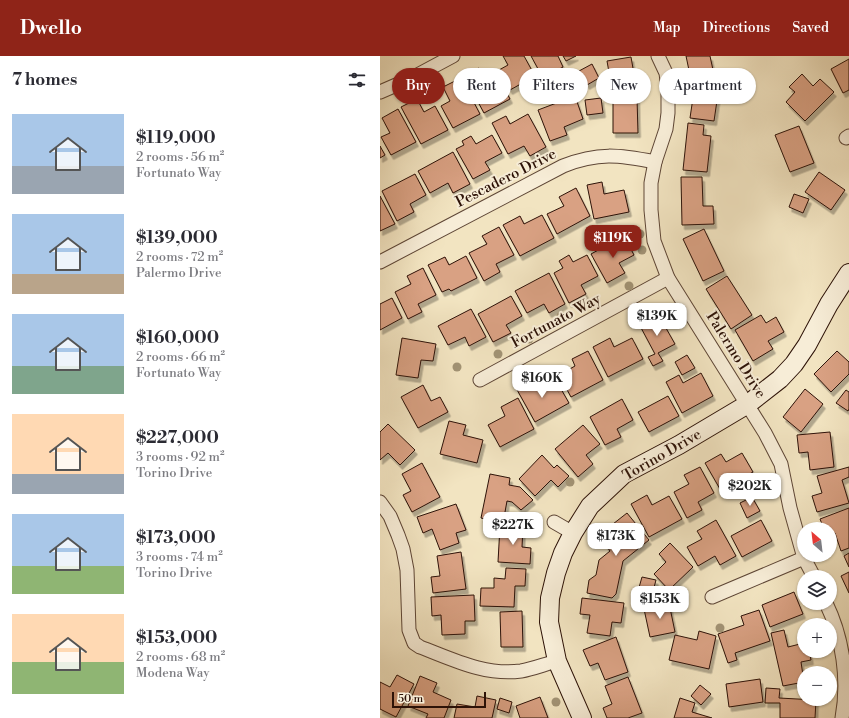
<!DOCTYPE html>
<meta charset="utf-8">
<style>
:root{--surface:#fff;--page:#f7f7f7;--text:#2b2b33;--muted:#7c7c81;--accent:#8f2418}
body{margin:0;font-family:"Libre Bodoni",serif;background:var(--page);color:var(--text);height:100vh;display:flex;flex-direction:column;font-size:15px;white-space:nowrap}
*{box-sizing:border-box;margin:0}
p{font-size:13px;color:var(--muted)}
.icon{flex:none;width:22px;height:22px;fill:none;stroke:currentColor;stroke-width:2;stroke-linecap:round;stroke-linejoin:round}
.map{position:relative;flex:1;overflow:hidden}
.details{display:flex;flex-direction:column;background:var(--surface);width:380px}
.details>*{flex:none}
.banner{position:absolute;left:12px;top:12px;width:380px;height:36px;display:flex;gap:8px}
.needle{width:26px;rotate:332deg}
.buttons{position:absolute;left:417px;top:466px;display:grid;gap:8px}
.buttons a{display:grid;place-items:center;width:40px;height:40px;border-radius:50%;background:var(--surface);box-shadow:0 1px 3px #0004;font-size:20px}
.scale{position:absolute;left:12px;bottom:10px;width:94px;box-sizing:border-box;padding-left:4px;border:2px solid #2d1207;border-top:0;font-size:11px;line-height:14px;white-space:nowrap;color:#2d1207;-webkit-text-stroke:3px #f7edd7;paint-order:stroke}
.price{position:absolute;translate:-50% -34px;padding:0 9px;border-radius:8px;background:#fff;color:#222;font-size:13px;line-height:26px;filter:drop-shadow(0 1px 2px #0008)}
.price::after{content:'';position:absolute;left:50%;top:24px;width:12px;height:9px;margin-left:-6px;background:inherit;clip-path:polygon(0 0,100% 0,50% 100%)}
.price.selected{background:var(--accent);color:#fff}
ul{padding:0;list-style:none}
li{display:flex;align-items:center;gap:12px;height:100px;padding:0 12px}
li span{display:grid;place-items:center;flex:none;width:112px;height:80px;border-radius:0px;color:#555}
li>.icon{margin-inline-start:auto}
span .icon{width:48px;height:48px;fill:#fffc;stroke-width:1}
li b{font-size:17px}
h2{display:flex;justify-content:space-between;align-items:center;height:48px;padding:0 12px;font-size:17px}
.tag{padding:0 14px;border-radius:18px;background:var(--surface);box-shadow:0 1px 3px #0004;font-size:14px;line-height:36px}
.tag.selected{background:var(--accent);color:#fff}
header{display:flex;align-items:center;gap:24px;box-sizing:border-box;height:56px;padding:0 20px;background:var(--accent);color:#fff}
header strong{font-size:19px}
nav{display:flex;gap:22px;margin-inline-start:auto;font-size:14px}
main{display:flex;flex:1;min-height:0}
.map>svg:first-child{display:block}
</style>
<header>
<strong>Dwello</strong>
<nav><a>Map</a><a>Directions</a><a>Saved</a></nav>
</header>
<main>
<section class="details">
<h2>7 homes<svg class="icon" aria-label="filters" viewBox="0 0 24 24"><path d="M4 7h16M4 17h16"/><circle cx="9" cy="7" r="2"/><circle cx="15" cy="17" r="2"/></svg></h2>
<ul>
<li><span style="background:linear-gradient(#a9c7e8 65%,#9aa5b1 0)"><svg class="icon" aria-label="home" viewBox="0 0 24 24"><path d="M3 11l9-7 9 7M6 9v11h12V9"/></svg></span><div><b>$119,000</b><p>2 rooms · 56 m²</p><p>Fortunato Way</p></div></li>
<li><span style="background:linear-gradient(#a9c7e8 75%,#b9a48a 0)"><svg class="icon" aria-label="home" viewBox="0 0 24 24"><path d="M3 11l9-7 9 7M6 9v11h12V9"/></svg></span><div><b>$139,000</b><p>2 rooms · 72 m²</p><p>Palermo Drive</p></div></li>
<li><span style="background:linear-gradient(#a9c7e8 65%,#7fa58c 0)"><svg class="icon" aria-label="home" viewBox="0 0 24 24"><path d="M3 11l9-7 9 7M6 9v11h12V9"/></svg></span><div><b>$160,000</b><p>2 rooms · 66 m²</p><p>Fortunato Way</p></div></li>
<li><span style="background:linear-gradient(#ffd9b3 75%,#9aa5b1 0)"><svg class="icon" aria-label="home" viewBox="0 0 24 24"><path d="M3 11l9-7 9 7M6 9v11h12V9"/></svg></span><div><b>$227,000</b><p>3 rooms · 92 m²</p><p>Torino Drive</p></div></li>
<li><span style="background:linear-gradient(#a9c7e8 65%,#8fb573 0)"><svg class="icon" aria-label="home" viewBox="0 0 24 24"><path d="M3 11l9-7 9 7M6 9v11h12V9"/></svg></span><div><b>$173,000</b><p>3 rooms · 74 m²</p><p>Torino Drive</p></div></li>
<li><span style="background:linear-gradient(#ffd9b3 60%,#8fb573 0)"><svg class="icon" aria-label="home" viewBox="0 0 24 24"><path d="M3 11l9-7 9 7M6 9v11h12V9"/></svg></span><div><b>$153,000</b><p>2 rooms · 68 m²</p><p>Modena Way</p></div></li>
</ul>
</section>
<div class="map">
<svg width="469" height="662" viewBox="0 0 469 662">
<defs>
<filter id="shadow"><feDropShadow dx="2.5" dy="4.5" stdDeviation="0" flood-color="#0004"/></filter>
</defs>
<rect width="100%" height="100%" fill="#f2e4c1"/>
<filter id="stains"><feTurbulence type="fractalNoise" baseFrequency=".005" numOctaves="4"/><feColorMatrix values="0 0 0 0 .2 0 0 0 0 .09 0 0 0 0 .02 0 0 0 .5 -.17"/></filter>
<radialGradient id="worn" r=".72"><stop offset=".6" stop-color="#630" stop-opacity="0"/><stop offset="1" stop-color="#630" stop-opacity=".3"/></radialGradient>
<g fill="#d9a183" stroke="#2d1207" filter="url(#shadow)">
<polygon points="123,0 144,0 155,20 130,34 119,14 128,9"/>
<polygon points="151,0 178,0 183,11 163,22"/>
<polygon points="183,0 196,0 186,5"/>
<polygon points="306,0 330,0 333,14 310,19"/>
<polygon points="251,1 257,35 226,41 223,23 230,22 227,5"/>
<polygon points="469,3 469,34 463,37 451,13"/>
<polygon points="212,8 219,22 207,29 199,15"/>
<polygon points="99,12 106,26 118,20 130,43 104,57 84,20"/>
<polygon points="352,14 355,29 341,32 338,17"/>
<polygon points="422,18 433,30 440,23 454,36 425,65 406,46 415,36 409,31"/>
<polygon points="81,22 100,58 73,72 61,50 70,45 63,31"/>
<polygon points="315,28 339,31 334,65 310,62"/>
<polygon points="195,40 203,63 184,71 187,79 170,85 158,54"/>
<polygon points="221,42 223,57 207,59 205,44"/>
<polygon points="257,42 258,77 233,77 233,43"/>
<polygon points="37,43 44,56 55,50 68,74 41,88 21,51"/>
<polygon points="18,53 36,86 11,99 1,81 10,77 2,62"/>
<polygon points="148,58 166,91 150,100 144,90 128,98 112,67 126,60 130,68"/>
<polygon points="308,67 324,69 323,79 331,80 327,116 303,114"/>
<polygon points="419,70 434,107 410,116 395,79"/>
<polygon points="112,79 122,97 105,106 110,114 93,123 76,93 84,89 82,85 91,80 96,88"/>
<polygon points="0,90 5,99 0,102"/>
<polygon points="73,96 90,128 73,137 68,127 50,137 38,115"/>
<polygon points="439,116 465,134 451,154 425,136"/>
<polygon points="35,118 46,139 30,148 34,156 17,165 2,135"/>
<polygon points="301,121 322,121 323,150 333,150 334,168 302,169"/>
<polygon points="222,126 224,138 244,134 249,156 214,163 207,129"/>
<polygon points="196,132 210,160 177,178 167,158 184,150 179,141"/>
<polygon points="414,138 429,143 423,157 409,151"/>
<polygon points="0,140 15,168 0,175"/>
<polygon points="162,159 174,182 140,200 123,169 140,160 144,168"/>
<polygon points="119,171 134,199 116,208 120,216 104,225 89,197 107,188 102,180"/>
<polygon points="324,173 344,215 323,225 303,183"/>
<polygon points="244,180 254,199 239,207 245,217 227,227 211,198"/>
<polygon points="189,199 193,206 207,199 218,220 201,229 206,238 189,247 174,217 183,212 179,205"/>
<polygon points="86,200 97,222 71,235 69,233 62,236 48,209 65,201 69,209"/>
<polygon points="43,212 56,239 38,248 42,256 28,263 15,236 31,228 27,220"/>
<polygon points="169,217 185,248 169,257 164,248 147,257 135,235"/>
<polygon points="347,220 372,259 351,273 326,233"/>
<polygon points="131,240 142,260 126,269 131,277 113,286 98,258"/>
<polygon points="12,242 22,262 0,274 0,248"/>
<polygon points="91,253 106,281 89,290 85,281 68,289 58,270"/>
<polygon points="278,258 295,288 278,297 283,305 273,310 268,301 275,298 259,268"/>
<polygon points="381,259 386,267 396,261 404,276 388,285 393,293 373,305 355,274"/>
<polygon points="22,282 56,288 53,305 41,304 38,322 16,319"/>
<polygon points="230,282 234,291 252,282 263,303 228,321 213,291"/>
<polygon points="208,295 223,324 191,341 179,319 195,310 192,303"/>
<polygon points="457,295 469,306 469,318 451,336 434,318"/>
<polygon points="307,299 315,312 302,319 295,306"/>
<polygon points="321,317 333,340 302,357 286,326 299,319 303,327"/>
<polygon points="153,322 160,335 177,326 189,347 155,366 136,332"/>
<polygon points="43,329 51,345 60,341 68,356 38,372 21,341"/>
<polygon points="425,333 443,348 421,376 403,361"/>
<polygon points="466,334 469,336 469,353 468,355 456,347"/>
<polygon points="288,340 299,360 269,376 258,356"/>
<polygon points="138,342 154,373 120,391 108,369 125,360 121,351"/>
<polygon points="242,343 253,364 237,373 241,381 225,389 210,361"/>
<polygon points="69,365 86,369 83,379 103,384 97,407 60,398"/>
<polygon points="8,368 35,394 20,409 8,397 0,404 0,376"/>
<polygon points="203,369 220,388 206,399 213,408 198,421 175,393"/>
<polygon points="450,376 454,411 430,414 428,396 419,397 417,379"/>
<polygon points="362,397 373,416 366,420 374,435 364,440 357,428 351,432 349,427 340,433 325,407 341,398 346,406"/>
<polygon points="162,399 174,412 177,409 189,420 178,431 171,424 155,440 139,423"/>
<polygon points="42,407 60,441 32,456 23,439 31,435 22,418"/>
<polygon points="320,411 334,437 318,446 322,454 307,462 294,436 309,428 304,419"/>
<polygon points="469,411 469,421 462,424 469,447 437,456 432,440 442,437 437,420"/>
<polygon points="110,418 130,422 129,429 140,431 153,444 141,454 132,446 127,445 123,467 101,462"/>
<polygon points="267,439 272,449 289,440 302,463 269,481 251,448"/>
<polygon points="372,441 380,455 367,462 360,447"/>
<polygon points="76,448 86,474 76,477 79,487 60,494 52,473 43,477 37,461"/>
<polygon points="469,452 469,492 461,495 455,477 450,479 450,473 444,473 440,463"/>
<polygon points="247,457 269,484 243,505 236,538 232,542 207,537 209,524 216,519 219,504 230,495 225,488 240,476 233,468"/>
<polygon points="336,464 356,500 340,509 335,500 318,510 307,491 322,483 317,475"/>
<polygon points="381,464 392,485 362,501 351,480"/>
<polygon points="120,470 143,471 142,491 151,492 150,508 118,506"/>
<polygon points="290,487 313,511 289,534 274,518 286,506 279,498"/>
<polygon points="81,496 86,533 53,537 51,521 60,520 57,500"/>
<polygon points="469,497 469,511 464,500"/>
<polygon points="126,512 146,513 145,530 135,530 134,551 100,550 101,532 114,532 114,522 125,523"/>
<polygon points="469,516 469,537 461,520"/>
<polygon points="262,521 276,524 272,539 258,535"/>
<polygon points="414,536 423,558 390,571 382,549"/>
<polygon points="94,539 95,565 85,565 85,578 62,579 61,559 52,560 51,541"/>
<polygon points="202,542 244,547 241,567 232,566 230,580 207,577 210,559 200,558"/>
<polygon points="289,547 295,576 270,581 264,553"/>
<polygon points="379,554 390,585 355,597 357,604 348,607 338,578 364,569 361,560"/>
<polygon points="142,555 143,591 121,591 120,556"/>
<polygon points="404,574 408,591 424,587 424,595 429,595 431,604 421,606 424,626 403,630 391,577"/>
<polygon points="319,575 336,580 329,613 289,604 295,579 317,584"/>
<polygon points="236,581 248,616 225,624 218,607 210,610 203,594"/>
<polygon points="17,619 34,628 16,661 0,653 0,626 10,631"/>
<polygon points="40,620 57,627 53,636 71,644 64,662 46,662 48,658 28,650"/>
<polygon points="248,621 262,657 248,662 227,662 223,652 232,648 225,630"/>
<polygon points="380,623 383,646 349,651 346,628"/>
<polygon points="320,629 331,638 321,649 311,640"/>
<polygon points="386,632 400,633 399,642 436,644 435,662 400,662 400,647 385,647"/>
<polygon points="97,640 116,644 112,662 74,662 77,648 95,651"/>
<polygon points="160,641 168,662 140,662 136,650"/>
<polygon points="120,642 132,646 129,657 117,653"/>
<polygon points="300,642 315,647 312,656 332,662 294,662"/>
</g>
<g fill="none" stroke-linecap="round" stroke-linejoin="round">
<defs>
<g id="street">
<polyline points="278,0 286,17 288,33 288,57 286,73 275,106 271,127 271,154 274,185 288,222 385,377 401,408 410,452 424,502 434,521"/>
<polyline points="0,36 30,23 73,0"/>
<polyline points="466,82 469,80"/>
<path d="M0,206L183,110C218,96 239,99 275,106"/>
<polyline points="100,324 288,222"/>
<path d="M0,446L10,460L18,479L23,493L27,514L29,574L34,587L40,591C72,603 105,620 141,615C153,613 165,608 177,605"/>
<polyline points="174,466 193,477"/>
<polyline points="332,541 424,502"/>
<path d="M446,547C463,582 469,624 462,662"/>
</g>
<polyline id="secondary" points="202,662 177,605 169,566 170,542 176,517 183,497 193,477 210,450 244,418 299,389 368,348 400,323 414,308 427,289 449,248 469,217"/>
</defs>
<use href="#street" stroke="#5e4636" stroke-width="15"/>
<use href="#secondary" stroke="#2d1207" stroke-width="20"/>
<use href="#street" stroke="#f7edd7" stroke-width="13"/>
<use href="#secondary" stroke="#f7edd7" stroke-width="18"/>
</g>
<g fill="#a29375">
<circle cx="260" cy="178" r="4.5"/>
<circle cx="262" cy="194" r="4.5"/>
<circle cx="249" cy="230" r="4.5"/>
<circle cx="181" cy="260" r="4.5"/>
<circle cx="149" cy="283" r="4.5"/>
<circle cx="118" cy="298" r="4.5"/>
<circle cx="77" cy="311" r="4.5"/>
<circle cx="190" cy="426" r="4.5"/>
<circle cx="340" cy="572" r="4.5"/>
<circle cx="176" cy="646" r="4.5"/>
</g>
<g text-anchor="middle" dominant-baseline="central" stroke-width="4" stroke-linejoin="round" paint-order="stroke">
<g font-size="15" fill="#2d1207" stroke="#f7edd7">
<text transform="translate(126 122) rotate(-27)">Pescadero Drive</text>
<text transform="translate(176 265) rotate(-28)">Fortunato Way</text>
<text transform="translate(356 299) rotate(58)">Palermo Drive</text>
<text transform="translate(282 399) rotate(-30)">Torino Drive</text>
</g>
</g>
<rect width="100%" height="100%" filter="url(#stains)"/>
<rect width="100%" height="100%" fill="url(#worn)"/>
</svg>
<div class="buttons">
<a><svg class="needle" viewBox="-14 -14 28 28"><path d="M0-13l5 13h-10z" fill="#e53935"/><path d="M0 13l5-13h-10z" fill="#7c7c81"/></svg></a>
<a><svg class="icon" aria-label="layers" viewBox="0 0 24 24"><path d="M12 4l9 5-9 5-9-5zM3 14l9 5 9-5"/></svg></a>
<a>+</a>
<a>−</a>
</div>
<div class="scale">50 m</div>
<b class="price selected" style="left:233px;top:203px">$119K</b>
<b class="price" style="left:277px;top:281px">$139K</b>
<b class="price" style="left:162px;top:343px">$160K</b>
<b class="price" style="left:370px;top:451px">$202K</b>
<b class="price" style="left:133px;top:490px">$227K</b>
<b class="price" style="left:236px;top:501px">$173K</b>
<b class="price" style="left:280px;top:564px">$153K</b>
<div class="banner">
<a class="tag selected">Buy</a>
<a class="tag">Rent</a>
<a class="tag">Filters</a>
<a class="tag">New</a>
<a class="tag">Apartment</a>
</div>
</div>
</main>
